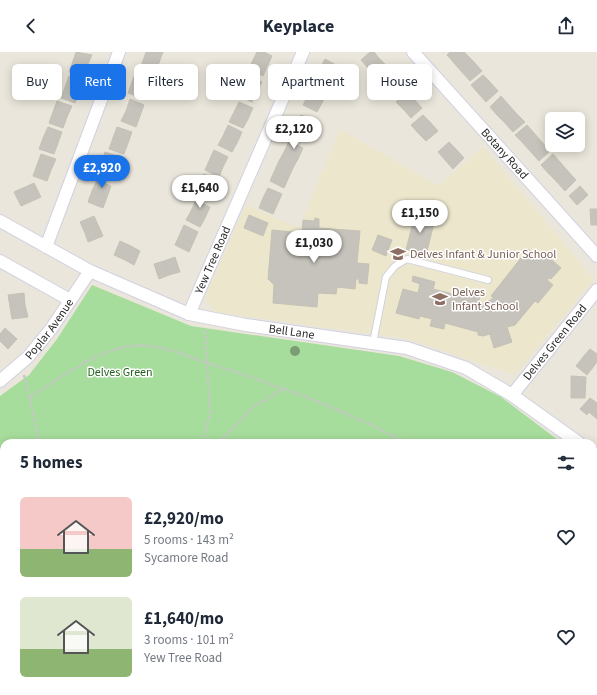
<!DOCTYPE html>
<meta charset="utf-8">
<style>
:root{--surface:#fff;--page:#f6f6f7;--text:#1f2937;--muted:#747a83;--accent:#1a73e8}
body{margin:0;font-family:"Source Sans 3",sans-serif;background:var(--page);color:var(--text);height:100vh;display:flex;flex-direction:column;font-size:15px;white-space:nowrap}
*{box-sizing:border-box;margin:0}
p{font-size:13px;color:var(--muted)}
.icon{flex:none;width:22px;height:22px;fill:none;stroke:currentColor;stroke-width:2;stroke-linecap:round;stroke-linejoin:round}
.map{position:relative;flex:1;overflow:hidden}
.panel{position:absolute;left:0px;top:387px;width:597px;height:256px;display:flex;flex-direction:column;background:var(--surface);border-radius:12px 12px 0 0;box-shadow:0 2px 10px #0003}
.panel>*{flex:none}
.top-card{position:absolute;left:12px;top:12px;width:573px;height:36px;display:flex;gap:8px}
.controls{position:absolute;left:545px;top:60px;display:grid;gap:8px}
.controls a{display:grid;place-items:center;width:40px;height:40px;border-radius:6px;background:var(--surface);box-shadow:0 2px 10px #0003;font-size:20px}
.price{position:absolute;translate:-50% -34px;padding:0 9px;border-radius:14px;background:#fff;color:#222;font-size:13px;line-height:26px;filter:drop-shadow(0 1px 2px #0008)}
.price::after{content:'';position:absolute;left:50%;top:24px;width:12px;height:9px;margin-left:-6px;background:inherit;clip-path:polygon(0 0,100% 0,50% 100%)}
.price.current{background:var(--accent);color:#fff}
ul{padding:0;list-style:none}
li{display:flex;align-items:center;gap:12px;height:100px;padding:0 20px}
li span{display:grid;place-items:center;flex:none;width:112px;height:80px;border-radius:6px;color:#555}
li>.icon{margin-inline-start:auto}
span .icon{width:48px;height:48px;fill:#fffc;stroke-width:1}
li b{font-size:17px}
h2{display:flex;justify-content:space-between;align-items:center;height:48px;padding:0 20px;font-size:17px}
.tag{padding:0 14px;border-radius:6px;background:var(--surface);box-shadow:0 2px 10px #0003;font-size:14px;line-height:36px}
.tag.current{background:var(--accent);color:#fff}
header{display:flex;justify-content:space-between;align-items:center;height:52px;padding:0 20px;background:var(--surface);font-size:18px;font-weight:700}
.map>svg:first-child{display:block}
</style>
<header><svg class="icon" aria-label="back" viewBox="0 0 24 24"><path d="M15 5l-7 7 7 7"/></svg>Keyplace<svg class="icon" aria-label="share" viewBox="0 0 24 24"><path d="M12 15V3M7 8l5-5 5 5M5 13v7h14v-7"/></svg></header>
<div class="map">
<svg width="597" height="643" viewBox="0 0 597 643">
<rect width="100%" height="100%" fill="#eae6db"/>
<polygon fill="#ebe6cc" points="340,77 438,134 483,95 594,227 515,323 407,287 214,260 205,245 246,153 299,176"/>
<g fill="#a7dd9c">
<polygon points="92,233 191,274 399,304 452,320 501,345 562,391 4,391 4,639 454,639 447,643 0,643 0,344 29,323 57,287"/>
<polygon points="593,414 597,417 597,454 593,459"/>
</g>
<g fill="#c5c3bb" stroke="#c5c2b5">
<polygon points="76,0 92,3 87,14 73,9"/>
<polygon points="146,0 163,0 160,8 145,3"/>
<polygon points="257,0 264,0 272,4 267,15 253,8"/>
<polygon points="370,0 374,0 379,6 368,16 361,8"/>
<polygon points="450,0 464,0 465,1 454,11 447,3"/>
<polygon points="465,1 473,9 461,19 454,11"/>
<polygon points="145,3 160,8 156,19 141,14"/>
<polygon points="379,6 387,14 376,25 368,16"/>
<polygon points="325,7 338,14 333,25 319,18"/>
<polygon points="253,8 267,15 263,24 249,17"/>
<polygon points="73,9 87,14 83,25 69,20"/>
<polygon points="473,9 482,19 470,29 461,19"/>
<polygon points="319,18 333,25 329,34 315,27"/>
<polygon points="136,19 151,24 147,36 132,30"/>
<polygon points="388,20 395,28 383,38 376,31"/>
<polygon points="248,23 262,30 256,41 243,34"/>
<polygon points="483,23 490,30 478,41 471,33"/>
<polygon points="69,24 83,29 79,40 65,35"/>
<polygon points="395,28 403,37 391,47 383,38"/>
<polygon points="132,30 147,36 142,46 128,41"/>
<polygon points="490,30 498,39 486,50 478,41"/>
<polygon points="313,33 327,40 322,51 308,44"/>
<polygon points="243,34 256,41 252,50 238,43"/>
<polygon points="65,35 79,40 75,51 61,46"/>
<polygon points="407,39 414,47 403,57 396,50"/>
<polygon points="308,44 322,51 317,60 303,53"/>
<polygon points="501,44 508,52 497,63 490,55"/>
<polygon points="130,47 144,53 140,64 126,59"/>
<polygon points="414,47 422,56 411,66 403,57"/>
<polygon points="57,49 72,54 67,65 53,60"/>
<polygon points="239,50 253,56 248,67 234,60"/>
<polygon points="508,52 515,60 504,70 497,63"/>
<polygon points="126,59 140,64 136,75 121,69"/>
<polygon points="53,60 67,65 63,76 49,71"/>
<polygon points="234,60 248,67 243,76 229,70"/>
<polygon points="515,60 525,70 513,80 504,70"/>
<polygon points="301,63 315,70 310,81 296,74"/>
<polygon points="423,63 430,70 418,81 411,73"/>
<polygon points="430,70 438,79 426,89 418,81"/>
<polygon points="228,73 242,80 237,91 223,84"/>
<polygon points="527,73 534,81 523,91 515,83"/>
<polygon points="296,74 310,81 306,90 292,84"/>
<polygon points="48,75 62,80 58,91 43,86"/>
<polygon points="117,75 132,80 128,91 113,86"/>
<polygon points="534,81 541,89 530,99 523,91"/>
<polygon points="223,84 237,91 232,100 218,93"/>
<polygon points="43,86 58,91 54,102 39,97"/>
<polygon points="113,86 128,91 124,102 109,97"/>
<polygon points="289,89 303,96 298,107 284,100"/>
<polygon points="541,89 550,99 539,109 530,99"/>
<polygon points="449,90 456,97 445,108 438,100"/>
<polygon points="456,97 464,106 453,117 445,108"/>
<polygon points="214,98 228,105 223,115 209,109"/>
<polygon points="105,100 120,105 116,117 101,111"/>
<polygon points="284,100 298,107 293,116 279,109"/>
<polygon points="41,102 56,107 51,118 37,113"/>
<polygon points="553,102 560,110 548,121 541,113"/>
<polygon points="209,109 223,115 219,125 205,118"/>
<polygon points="279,109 293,116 288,127 274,120"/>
<polygon points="560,110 567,118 556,129 548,121"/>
<polygon points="101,111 116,117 112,128 97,122"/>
<polygon points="37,113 51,118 47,129 33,124"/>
<polygon points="567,118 576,128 565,139 556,129"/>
<polygon points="274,120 288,127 284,136 270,129"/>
<polygon points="204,122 218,129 213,140 199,133"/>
<polygon points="97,128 111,134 107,145 92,139"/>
<polygon points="34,131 41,145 30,150 23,136"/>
<polygon points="199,133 213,140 208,149 194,142"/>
<polygon points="580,134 588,143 577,153 569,144"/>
<polygon points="23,136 30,150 21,154 14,140"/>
<polygon points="268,136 282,142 277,153 263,146"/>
<polygon points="92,139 107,145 103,156 88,150"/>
<polygon points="263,146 277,153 273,162 259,156"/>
<polygon points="196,148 210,155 205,166 191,159"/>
<polygon points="590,157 597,157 597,173 591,173"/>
<polygon points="191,159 205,166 200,175 186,168"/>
<polygon points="415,162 435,167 426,203 406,198"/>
<polygon points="249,163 268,171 263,184 244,176"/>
<polygon points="94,164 99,175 85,181 80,170"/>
<polygon points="315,166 319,167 319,176 360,179 357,211 369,212 367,232 359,231 359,227 356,227 355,237 337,235 336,242 318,241 317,255 273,251 274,233 268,227 272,178 302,181 303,168 314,169"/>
<polygon points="184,173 198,180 193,191 179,184"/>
<polygon points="99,175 103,184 88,190 85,181"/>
<polygon points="378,183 392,188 386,204 372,198"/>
<polygon points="179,184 193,191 189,200 175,193"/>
<polygon points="120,189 131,194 125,208 114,203"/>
<polygon points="131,194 140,199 134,213 125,208"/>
<polygon points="528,197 540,207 545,202 561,216 551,227 549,226 547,228 553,233 538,251 535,249 515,273 507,275 512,290 494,296 490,282 483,284 478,283 478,280 445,271 444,277 430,274 432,267 420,264 419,267 396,261 403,237 418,241 420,232 412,229 413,224 435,230 433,237 469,246 470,241 480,244 478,253 481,253 494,246 491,244"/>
<polygon points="175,205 180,220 169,223 164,209"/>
<polygon points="164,209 169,223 159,227 154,212"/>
<polygon points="24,241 25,253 10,255 8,243"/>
<polygon points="25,253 28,265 12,267 10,255"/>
<polygon points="5,276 17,287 8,297 0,289 0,282"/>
<polygon points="590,297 597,302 597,310 594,314 583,305"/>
<polygon points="583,305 594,314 587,323 576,314"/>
<polygon points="571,324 586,325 585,346 571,346"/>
<polygon points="590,346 597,351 597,367 589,360 587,363 580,357"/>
<polygon points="597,472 597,488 593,486 595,482 593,478"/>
<polygon points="597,631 597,643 592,643"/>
</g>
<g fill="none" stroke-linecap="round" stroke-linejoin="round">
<defs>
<polyline id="lane" points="373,291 386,225 395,214 407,207 488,228"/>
<g id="street">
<path id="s1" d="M413,0L597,204"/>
<path id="s2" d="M0,169L90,219L189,262L246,273L407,296L466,316L512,343L579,391"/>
<polyline points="46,195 119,0"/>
<polyline points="0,209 70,248"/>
<path id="s3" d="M189,262L303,0"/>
<path id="s4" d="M0,329L28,305L51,277L90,219"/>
<path id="s5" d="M512,343L597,238"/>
<polyline points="593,401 597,404"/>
</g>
</defs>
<use href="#lane" stroke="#d1d1e1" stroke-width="8"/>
<use href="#street" stroke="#d1d1e1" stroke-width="14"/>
<g stroke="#c7c7c7" stroke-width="2.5" stroke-dasharray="3 2" stroke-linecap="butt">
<polyline points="24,323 37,378 38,391"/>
<path d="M30,346C56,328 99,297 131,294C160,291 185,304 211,312C279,334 344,357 407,391"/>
<polyline points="203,391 210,360 205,276"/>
<polyline points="219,391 252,356 284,336"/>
<polyline points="593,452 597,447"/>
<polyline points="0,474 4,479"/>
<polyline points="0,481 4,482"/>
<polyline points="201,639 207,643"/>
<polyline points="281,643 285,639"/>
<polyline points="496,643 497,639"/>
</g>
<use href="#lane" stroke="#fff" stroke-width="6"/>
<use href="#street" stroke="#fff" stroke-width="12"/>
</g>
<circle fill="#7c9c74" cx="295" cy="299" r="5"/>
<defs>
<symbol id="school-bare" viewBox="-9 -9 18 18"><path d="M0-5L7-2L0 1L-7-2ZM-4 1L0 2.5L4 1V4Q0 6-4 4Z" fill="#8d6e63" stroke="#fff" stroke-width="2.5" paint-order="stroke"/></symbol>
</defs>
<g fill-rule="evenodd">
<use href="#school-bare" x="387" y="191" width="22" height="22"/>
<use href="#school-bare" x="429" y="236" width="22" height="22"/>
</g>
<g text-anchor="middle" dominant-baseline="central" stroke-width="3" stroke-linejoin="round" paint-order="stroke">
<g font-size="12" fill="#292929" stroke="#fff">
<text stroke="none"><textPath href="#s1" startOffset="137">Botany Road</textPath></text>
<text stroke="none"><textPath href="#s3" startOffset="59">Yew Tree Road</textPath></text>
<text stroke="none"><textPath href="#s4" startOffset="72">Poplar Avenue</textPath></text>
<text stroke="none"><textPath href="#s2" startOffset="315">Bell Lane</textPath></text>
<text stroke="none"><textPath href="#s5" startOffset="68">Delves Green Road</textPath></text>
</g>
<g font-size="12" fill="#785e54" stroke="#fff" text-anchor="start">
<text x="410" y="202">Delves Infant &amp; Junior School</text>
<text x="452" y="240">Delves<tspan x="452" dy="14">Infant School</tspan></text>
</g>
<g font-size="12" fill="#22601f" stroke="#fff">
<text x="120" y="320">Delves Green</text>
</g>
</g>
</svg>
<div class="controls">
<a><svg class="icon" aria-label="layers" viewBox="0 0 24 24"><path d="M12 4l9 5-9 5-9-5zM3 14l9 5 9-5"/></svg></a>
</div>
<b class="price" style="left:294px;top:98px">£2,120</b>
<b class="price current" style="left:102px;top:137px">£2,920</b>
<b class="price" style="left:200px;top:157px">£1,640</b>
<b class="price" style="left:420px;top:182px">£1,150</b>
<b class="price" style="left:314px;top:212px">£1,030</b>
<div class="top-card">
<a class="tag">Buy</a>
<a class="tag current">Rent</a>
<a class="tag">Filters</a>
<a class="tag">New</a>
<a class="tag">Apartment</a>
<a class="tag">House</a>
</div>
<section class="panel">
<h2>5 homes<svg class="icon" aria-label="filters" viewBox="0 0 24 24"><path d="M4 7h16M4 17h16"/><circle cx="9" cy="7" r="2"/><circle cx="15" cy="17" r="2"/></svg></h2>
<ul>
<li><span style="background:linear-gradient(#f6c9c9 65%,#8fb573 0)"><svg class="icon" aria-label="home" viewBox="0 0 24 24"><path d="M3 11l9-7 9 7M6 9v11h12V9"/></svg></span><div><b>£2,920/mo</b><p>5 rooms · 143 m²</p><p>Sycamore Road</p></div><svg class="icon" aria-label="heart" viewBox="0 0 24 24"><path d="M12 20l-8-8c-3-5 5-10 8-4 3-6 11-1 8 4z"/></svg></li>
<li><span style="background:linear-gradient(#dfe7d0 65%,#8fb573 0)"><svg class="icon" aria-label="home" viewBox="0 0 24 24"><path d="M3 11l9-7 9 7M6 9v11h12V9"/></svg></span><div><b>£1,640/mo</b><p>3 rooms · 101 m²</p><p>Yew Tree Road</p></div><svg class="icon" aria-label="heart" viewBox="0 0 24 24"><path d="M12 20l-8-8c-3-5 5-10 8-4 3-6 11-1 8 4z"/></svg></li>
</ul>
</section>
</div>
